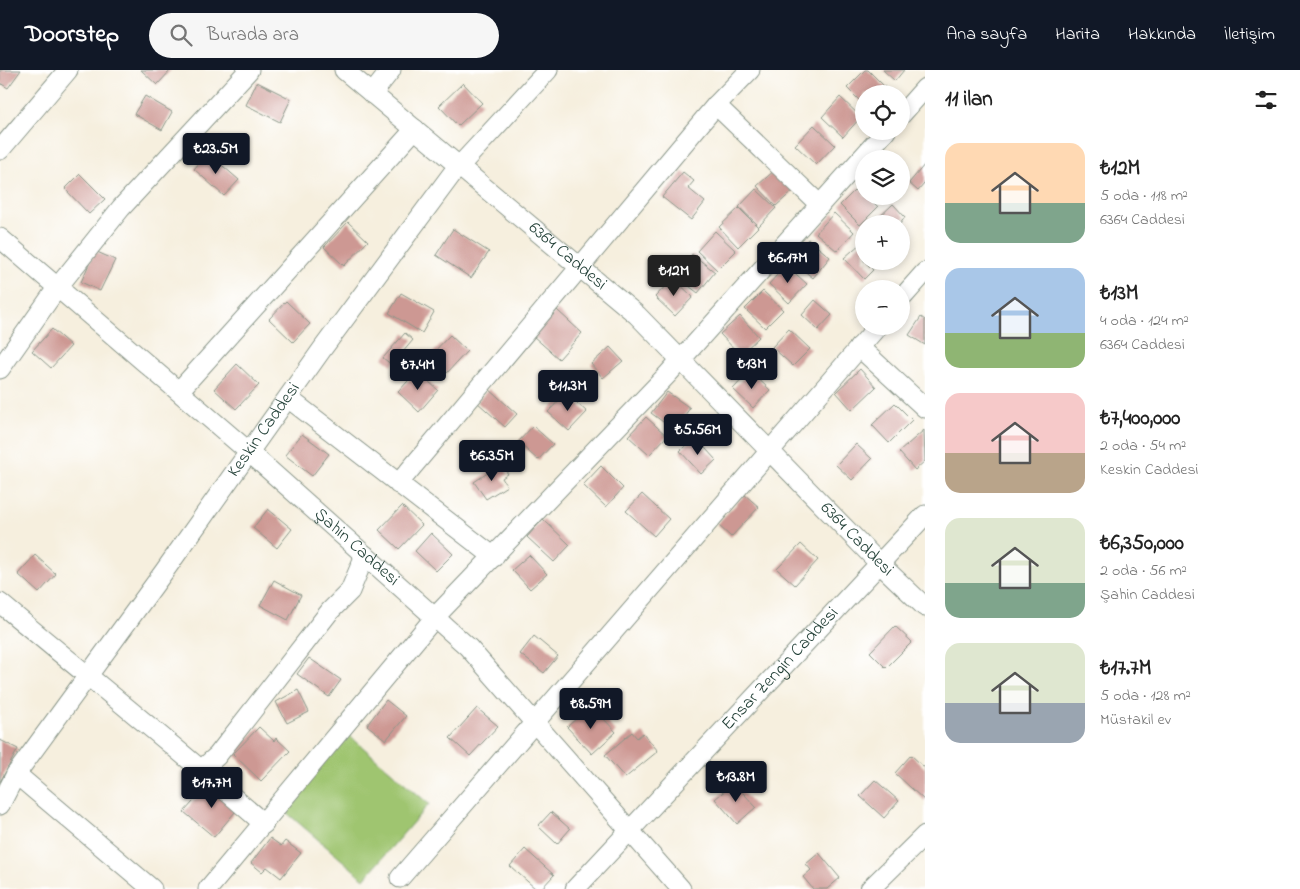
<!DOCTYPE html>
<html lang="tr">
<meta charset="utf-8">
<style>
:root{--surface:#fff;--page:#f6f6f6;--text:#222;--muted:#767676;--accent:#111827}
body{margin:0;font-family:"Indie Flower",sans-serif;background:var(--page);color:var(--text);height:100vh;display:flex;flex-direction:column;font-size:19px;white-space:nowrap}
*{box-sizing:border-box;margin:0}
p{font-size:16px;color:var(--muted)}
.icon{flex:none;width:28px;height:28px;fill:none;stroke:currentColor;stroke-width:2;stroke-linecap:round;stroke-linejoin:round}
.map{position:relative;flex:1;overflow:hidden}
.details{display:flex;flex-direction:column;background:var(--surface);width:375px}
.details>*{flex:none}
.buttons{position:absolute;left:855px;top:15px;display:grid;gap:10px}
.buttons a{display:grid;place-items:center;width:55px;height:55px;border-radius:50%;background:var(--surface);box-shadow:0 2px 8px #0003;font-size:25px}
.price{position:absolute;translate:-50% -42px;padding:0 11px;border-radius:5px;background:var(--accent);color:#fff;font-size:16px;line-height:32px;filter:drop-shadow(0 1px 2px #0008)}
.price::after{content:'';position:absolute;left:50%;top:30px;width:15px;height:11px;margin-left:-8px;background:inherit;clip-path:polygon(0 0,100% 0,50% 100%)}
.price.active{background:#222;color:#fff}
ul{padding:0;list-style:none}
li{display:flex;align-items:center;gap:15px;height:125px;padding:0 20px}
li span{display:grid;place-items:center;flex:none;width:140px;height:100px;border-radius:15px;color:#555}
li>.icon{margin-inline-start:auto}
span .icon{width:60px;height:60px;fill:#fffc;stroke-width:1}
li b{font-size:21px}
h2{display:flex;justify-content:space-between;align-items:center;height:60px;padding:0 20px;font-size:21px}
header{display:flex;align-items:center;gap:30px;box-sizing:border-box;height:70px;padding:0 25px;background:var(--accent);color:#fff}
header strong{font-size:24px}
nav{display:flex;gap:28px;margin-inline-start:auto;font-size:18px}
.search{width:350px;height:45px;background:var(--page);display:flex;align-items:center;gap:12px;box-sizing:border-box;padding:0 18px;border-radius:28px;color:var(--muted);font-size:19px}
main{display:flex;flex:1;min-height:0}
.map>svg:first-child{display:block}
</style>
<header>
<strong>Doorstep</strong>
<div class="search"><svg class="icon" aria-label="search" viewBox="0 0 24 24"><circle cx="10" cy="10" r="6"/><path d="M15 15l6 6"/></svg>Burada ara</div>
<nav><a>Ana sayfa</a><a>Harita</a><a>Hakkında</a><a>İletişim</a></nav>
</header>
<main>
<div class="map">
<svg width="925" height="819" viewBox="0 0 925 819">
<rect width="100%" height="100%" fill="#fff"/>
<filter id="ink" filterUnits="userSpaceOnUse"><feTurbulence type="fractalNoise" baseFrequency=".02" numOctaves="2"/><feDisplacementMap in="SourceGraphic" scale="10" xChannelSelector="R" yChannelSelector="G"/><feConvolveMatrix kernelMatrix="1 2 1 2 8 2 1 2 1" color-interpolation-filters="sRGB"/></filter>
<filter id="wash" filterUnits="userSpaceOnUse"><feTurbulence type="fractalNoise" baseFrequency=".0096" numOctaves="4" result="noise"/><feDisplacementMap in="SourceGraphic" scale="20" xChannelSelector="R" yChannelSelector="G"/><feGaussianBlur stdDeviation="1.12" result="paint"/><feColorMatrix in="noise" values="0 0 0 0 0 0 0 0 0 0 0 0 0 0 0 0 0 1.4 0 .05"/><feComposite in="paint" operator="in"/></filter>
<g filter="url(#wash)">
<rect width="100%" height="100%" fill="#f6efde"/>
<polygon fill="#9fc56f" stroke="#5f8152" points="344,661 429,734 364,809 279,736"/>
<g id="blocks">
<g fill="#cd9893">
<polygon points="0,0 21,0 8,18 0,13"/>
<polygon points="141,0 171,0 157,15"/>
<polygon points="865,0 868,0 887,19 882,24 864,24 864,35 847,18"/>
<polygon points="883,0 904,0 895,11"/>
<polygon points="257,12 291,29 280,52 246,35"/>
<polygon points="463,13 482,33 458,56 439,36"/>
<polygon points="145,26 172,42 162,60 134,44"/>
<polygon points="840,27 861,47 843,67 822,47"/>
<polygon points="814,55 835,75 816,95 795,75"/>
<polygon points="208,83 239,110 224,126 194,99"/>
<polygon points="925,94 925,113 918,121 909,113"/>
<polygon points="776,99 795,119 776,136 757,116"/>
<polygon points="683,102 694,111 688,118 705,132 691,150 662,127"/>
<polygon points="80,104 105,129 89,144 65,119"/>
<polygon points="858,117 864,122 864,126 868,126 878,137 860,155 840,135"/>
<polygon points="756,119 776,138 759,156 739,137"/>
<polygon points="893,134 905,147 900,154 876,154 874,152"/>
<polygon points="739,138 758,157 738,177 719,157"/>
<polygon points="834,143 854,162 837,181 816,163"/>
<polygon points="348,152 368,171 344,196 324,177"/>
<polygon points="453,159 489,182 471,208 436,185"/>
<polygon points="715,161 736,181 717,200 697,181"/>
<polygon points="808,169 830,187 813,208 791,190"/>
<polygon points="861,173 864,176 864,191 868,191 866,193 873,200 864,209 844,188"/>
<polygon points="95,181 115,190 100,221 81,212"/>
<polygon points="692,184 715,202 698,223 676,206"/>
<polygon points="786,195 807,214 789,233 769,214"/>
<polygon points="673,208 693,227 675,246 655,227"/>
<polygon points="763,221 783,240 765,258 745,239"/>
<polygon points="401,223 434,242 422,263 389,243"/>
<polygon points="815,230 832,245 818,260 802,245"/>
<polygon points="286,231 310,254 293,272 269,249"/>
<polygon points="557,240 582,263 559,289 533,266"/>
<polygon points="740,246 759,267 740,285 720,264"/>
<polygon points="921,247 925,250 925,275 909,265"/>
<polygon points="52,259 71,276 51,298 32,281"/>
<polygon points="789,259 810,279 793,296 772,277"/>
<polygon points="405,263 413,270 392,295 383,288"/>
<polygon points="450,265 467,281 447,303 429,287"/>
<polygon points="610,277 623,291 603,308 591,294"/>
<polygon points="237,294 259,315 236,339 214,319"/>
<polygon points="860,299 876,317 852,340 836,322"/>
<polygon points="417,301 438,320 419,342 398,322"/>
<polygon points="750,301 770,320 753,338 733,319"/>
<polygon points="489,319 517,344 505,357 477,332"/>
<polygon points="667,322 690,338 674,360 651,343"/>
<polygon points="566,323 587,342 569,361 548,342"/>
<polygon points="895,333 912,350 889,373 872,355"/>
<polygon points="646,347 667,366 649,385 628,366"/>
<polygon points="533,356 553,374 538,390 518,372"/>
<polygon points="924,360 925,391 915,400 899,382"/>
<polygon points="302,364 329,384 312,406 285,385"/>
<polygon points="695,367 716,390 701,404 680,381"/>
<polygon points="856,374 872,389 852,410 836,395"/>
<polygon points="501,394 508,404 502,408 507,416 486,429 474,412"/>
<polygon points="601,396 623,418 606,437 583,415"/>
<polygon points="642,424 669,449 654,466 626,441"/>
<polygon points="745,425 759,437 731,467 717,454"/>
<polygon points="402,436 422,455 399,479 379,460"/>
<polygon points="268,439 292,459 277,478 253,458"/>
<polygon points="543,449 570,475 554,492 527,467"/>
<polygon points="431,463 453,484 436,501 415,481"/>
<polygon points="801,474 818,490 795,515 777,499"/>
<polygon points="35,485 56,504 39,523 18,504"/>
<polygon points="529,485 547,504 530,519 512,500"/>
<polygon points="274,510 301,525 288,550 260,535"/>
<polygon points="895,556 912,572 886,598 870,582"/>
<polygon points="534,566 558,586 544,603 520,584"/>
<polygon points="309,588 341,610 329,627 297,604"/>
<polygon points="298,620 309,642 287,653 276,632"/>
<polygon points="386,630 406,646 386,670 367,655"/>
<polygon points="591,635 616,662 592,684 567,657"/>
<polygon points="477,638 498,656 470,686 450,668"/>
<polygon points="259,657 274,671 276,668 290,681 261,711 233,684"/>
<polygon points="632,662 637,668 643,663 658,681 625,708 605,685"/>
<polygon points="0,670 18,679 0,712"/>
<polygon points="911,685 925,698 925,731 895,703"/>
<polygon points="875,710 899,731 884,748 860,726"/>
<polygon points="211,712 240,736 214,767 184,742"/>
<polygon points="734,713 756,737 737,754 715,729"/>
<polygon points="551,742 570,759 557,774 538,756"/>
<polygon points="270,768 281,776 285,771 301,783 281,808 267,797 262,802 251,793"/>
<polygon points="525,779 554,805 541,819 536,819 510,796"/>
<polygon points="819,783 840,808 827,819 813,819 803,807 811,800 806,794"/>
</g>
</g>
</g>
<g filter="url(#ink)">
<use href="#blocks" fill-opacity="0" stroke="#8a9689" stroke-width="1"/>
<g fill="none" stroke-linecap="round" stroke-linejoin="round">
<defs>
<g id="minor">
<path id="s1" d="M344,0L637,245L880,494L925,537"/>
<polyline points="372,24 391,0"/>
<polyline points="716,35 820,135"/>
<polyline points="901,45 925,18"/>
<polyline points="0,80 68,0"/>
<path id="s2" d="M0,168L249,382L468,577L681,819"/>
<polyline points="901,229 925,202"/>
<polyline points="859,277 925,338"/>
<polyline points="0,299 57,218 121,138 249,0"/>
<polyline points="179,321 415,59"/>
<polyline points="288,328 494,487"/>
<polyline points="398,414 716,35 750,0"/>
<path d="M0,533C88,607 178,678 264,754"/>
<polyline points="202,699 217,686 330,541 350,521 365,485"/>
<polyline points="16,704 152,819"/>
<path id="s3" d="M0,735L16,704L163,503L323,278L452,104L548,0"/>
<polyline points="400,808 878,256"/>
<polyline points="208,819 435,547 668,304 886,61"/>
<path id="s4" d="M575,819L925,445"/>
<polyline points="870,819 925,765"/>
</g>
</defs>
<use href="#minor" stroke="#8a9689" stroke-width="21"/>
<use href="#minor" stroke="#fff" stroke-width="19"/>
</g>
</g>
<g text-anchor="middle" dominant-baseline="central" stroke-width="5" stroke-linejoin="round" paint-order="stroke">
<g font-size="18" fill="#1f3d34" stroke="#fff">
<text stroke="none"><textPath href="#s1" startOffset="291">6364 Caddesi</textPath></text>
<text stroke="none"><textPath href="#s3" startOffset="459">Keskin Caddesi</textPath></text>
<text stroke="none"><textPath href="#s1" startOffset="696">6364 Caddesi</textPath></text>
<text stroke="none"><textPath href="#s2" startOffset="472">Şahin Caddesi</textPath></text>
<text stroke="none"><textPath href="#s4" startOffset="301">Ensar Zengin Caddesi</textPath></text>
</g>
</g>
</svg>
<div class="buttons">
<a><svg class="icon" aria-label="locate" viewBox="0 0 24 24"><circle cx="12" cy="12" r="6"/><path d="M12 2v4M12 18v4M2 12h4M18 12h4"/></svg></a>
<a><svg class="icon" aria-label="layers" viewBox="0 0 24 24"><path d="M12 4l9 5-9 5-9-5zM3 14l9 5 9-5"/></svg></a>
<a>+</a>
<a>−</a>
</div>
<b class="price" style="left:216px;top:105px">₺23.5M</b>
<b class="price" style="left:788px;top:214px">₺6.17M</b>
<b class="price active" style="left:674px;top:227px">₺12M</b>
<b class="price" style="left:752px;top:320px">₺13M</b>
<b class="price" style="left:418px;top:321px">₺7.4M</b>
<b class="price" style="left:568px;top:342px">₺11.3M</b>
<b class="price" style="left:698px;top:386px">₺5.56M</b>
<b class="price" style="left:492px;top:412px">₺6.35M</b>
<b class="price" style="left:591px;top:660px">₺8.59M</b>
<b class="price" style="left:736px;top:733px">₺13.8M</b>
<b class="price" style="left:212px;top:739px">₺17.7M</b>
</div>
<section class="details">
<h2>11 ilan<svg class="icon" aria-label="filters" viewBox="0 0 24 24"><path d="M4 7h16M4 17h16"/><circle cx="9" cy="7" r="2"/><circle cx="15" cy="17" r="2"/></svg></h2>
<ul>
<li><span style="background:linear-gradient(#ffd9b3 60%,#7fa58c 0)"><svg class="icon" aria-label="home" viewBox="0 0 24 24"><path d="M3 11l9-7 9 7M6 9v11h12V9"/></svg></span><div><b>₺12M</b><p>5 oda · 118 m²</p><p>6364 Caddesi</p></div></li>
<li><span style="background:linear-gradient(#a9c7e8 65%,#8fb573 0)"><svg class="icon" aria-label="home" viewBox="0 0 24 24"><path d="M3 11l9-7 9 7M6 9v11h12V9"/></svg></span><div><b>₺13M</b><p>4 oda · 124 m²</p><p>6364 Caddesi</p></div></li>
<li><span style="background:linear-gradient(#f6c9c9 60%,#b9a48a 0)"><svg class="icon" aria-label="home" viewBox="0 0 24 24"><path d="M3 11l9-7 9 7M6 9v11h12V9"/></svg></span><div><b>₺7,400,000</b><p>2 oda · 54 m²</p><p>Keskin Caddesi</p></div></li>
<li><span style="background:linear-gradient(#dfe7d0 65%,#7fa58c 0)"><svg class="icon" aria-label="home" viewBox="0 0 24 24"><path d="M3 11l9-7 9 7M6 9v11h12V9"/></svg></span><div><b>₺6,350,000</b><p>2 oda · 56 m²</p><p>Şahin Caddesi</p></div></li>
<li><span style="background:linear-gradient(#dfe7d0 60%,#9aa5b1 0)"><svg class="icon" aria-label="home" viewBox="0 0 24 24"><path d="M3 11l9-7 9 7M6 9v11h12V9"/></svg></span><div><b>₺17.7M</b><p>5 oda · 128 m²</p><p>Müstakil ev</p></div></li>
</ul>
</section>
</main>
